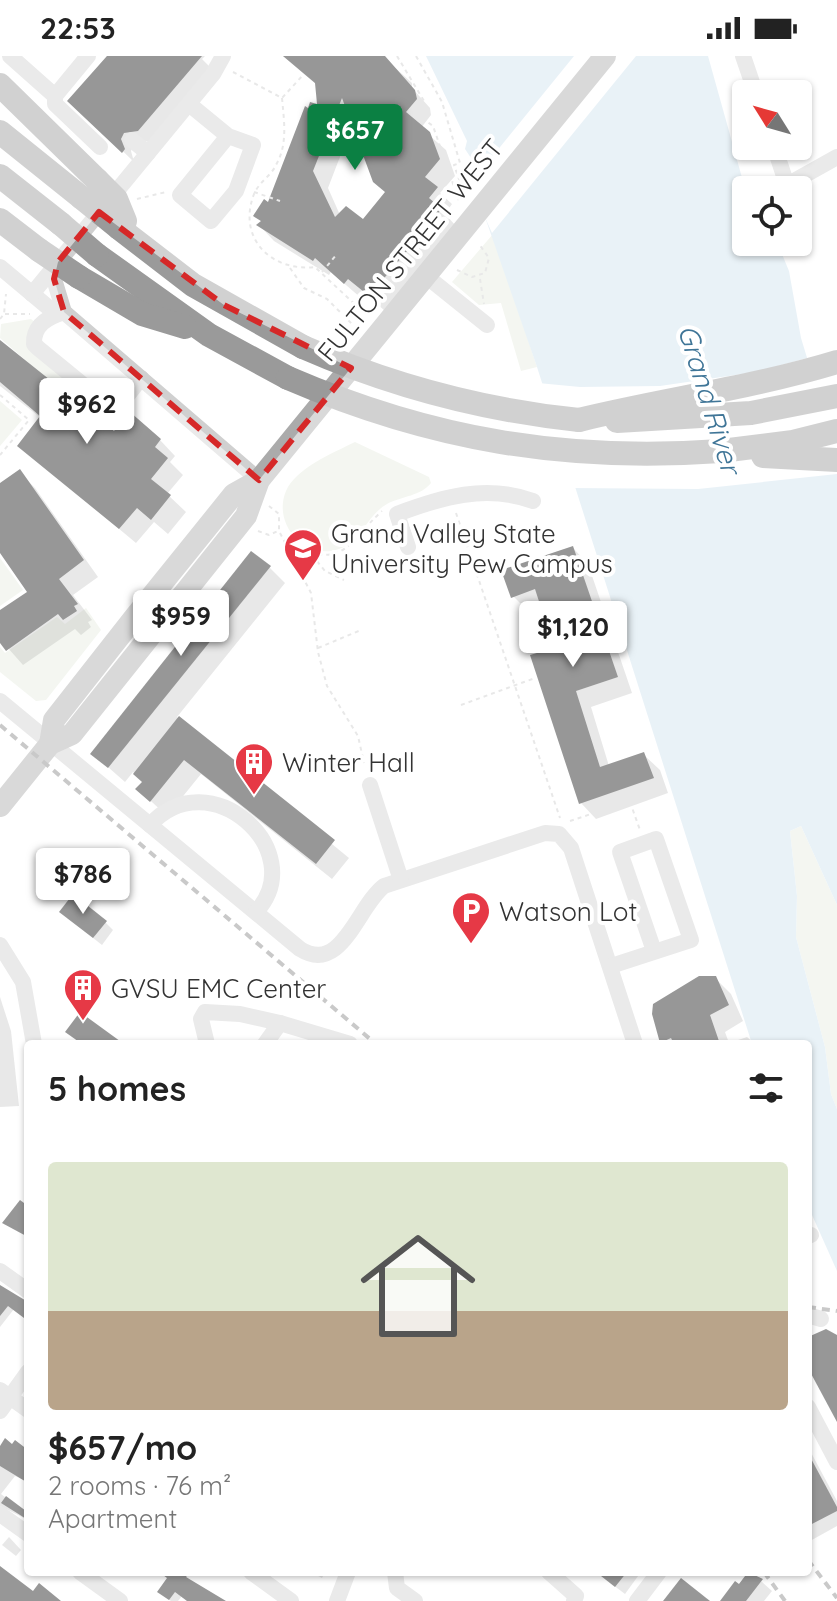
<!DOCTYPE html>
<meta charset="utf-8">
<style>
:root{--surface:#fff;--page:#f6f6f6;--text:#222;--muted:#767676;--accent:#0b8043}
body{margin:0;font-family:Quicksand,sans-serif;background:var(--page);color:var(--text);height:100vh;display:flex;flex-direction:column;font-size:30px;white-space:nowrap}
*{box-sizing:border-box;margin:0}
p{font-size:26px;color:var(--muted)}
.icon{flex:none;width:44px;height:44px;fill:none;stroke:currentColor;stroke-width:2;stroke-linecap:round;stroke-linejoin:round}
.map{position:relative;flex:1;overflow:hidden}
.side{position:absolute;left:24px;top:984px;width:788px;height:536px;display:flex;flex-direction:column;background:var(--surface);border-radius:8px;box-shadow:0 2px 6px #0004}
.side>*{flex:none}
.needle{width:52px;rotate:307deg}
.tools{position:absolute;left:732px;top:24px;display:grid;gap:16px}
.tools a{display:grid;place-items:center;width:80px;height:80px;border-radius:8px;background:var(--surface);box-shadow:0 2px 6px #0004;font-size:40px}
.price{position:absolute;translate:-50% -68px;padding:0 18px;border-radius:8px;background:#fff;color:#222;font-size:26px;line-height:52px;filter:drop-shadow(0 2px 4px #0008)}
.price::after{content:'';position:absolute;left:50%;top:48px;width:24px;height:18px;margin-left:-12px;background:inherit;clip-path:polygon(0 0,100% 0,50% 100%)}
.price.on{background:var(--accent);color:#fff}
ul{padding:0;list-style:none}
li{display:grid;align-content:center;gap:16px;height:424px;padding:0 24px}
li span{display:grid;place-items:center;height:248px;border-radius:8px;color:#555}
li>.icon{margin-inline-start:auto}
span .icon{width:144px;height:144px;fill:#fffc;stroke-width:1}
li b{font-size:34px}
h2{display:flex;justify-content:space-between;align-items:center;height:96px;padding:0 24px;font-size:34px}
.status{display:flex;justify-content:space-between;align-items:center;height:56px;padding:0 40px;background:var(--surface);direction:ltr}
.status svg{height:22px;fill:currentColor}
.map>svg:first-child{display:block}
</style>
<div class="status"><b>22:53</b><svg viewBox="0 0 49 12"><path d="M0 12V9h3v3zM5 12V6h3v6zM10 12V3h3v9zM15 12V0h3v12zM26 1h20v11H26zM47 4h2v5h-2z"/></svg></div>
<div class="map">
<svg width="837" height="1545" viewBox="0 0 837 1545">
<rect width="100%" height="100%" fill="#fff"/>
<g fill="#e6ecdf">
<polygon points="493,178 537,311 521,315 501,247 479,249 452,226"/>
<polygon points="31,263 38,269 28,280 78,330 68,341 0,282 1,268"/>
<polygon points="0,345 22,364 0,390"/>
<path d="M355,386L429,421L431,427C421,440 402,440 387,448C367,459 362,485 339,493C305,505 272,468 286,435C296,412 333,397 355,386Z"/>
<polygon points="0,502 23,534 0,550"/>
<polygon points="86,552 101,574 46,644 36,645 0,616 0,591 5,597 57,561 65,568"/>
<polygon points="801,770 837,849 837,1053 831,1038 825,991 796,881 797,840 790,775"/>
</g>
<polygon fill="#cfe2ee" points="426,0 708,0 746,136 746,186 777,186 789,215 801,282 837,400 837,849 801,770 790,775 797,840 796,881 825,991 831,1038 837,1053 837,1215 808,1150 808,988 752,988 537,311 469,115 471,102 465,93 467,85"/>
<g fill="#fff">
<polygon points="574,0 636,0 492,177 470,128"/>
<polygon points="811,301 837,386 837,418 698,433 571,432 538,327 580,331 660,330 756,316"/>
</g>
<g fill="#0003" fill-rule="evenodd">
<polygon points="107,0 205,0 202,3 211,12 149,85 134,86 131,95 134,106 70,44"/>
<path d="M283,0H382L412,27V32L430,52L431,59L421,72L446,94L455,120L440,137L452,148L445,158L456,170L385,255L365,237L361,242L331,216L329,219L274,185L259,169L262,166L255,160L269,149L319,51L317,29ZM353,67L387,136L363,166L340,159L328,132Z"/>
<polygon points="0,286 114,378 160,384 175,400 170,406 183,419 167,438 186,456 168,478 154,466 136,487 21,391 41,362 0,330"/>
<polygon points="19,416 35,432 98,521 73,539 92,564 88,566 91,571 81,579 75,573 23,609 0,583 0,557 29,536 0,494 0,429"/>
<polygon points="573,492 588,508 632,637 591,651 609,710 644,699 660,714 668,737 596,763 581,747 557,593 543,551 529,556 513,540"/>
<polygon points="269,511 285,527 177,661 349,802 332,823 201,718 167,760 138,733 144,726 133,716 125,726 92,697"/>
<polygon points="69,863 105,866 113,874 102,889"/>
<polygon points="715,922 731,938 743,965 725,976 729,987 747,981 755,988 665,988 662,986"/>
<polygon points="0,941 11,975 19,1050 0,1051"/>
<polygon points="0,1231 28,1247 28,1264 14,1253 0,1271"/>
<polygon points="13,1390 28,1395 28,1426 15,1420 1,1438 26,1457 28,1455 28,1464 0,1450 0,1393"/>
<polygon points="808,1391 837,1445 837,1470 810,1485"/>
<polygon points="9,1481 21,1494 16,1500 2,1489"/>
<polygon points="160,1516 181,1516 206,1539 209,1535 222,1545 188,1545 182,1540 178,1545 171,1545 165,1541 169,1523"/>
<polygon points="311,1516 325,1516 322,1522"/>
<polygon points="596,1516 641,1516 625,1538"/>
<polygon points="751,1516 772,1535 764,1545 722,1545"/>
</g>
<g fill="#1a1a1a" fill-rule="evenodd">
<polygon points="107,0 202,0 138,75 124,77 121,83 125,93 122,97 67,45"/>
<path d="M283,0H385L415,34L417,43L406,56L430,76L440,103L425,121L438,131L429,142L442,153L432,164L436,167L416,191L413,188L369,240L348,223L344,228L315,202L313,205L256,169L261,165L253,160L264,143L268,146L305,50L308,52L310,46L317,48L315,27ZM342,42L373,126L385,136L363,163L346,150L335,161L313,115Z"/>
<polygon points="0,284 114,375 130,356 161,383 155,391 168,402 151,423 171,439 151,464 137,452 119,473 17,390 40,360 0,326"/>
<polygon points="20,413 84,504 59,523 78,548 74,550 77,555 63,564 58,558 6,595 0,587 0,554 27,536 0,497 0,427"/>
<polygon points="573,490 618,621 576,635 600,711 644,696 654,722 579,748 530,599 554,592 535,533 511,542 501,514"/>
<polygon points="251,495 271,510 108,712 90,698"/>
<polygon points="179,660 335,784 316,808 184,704 150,746 135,733 142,726 133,718"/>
<polygon points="73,838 107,865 93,882 59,856"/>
<polygon points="699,920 716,920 729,949 710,959 720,988 674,988 671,982 660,987 652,958 653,948"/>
<polygon points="80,956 124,988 82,988 65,976"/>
<polygon points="20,1144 28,1150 28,1181 2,1167"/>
<polygon points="0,1229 28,1246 28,1265 8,1250 0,1260"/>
<polygon points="826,1273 837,1279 837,1366 808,1312 808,1281"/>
<polygon points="5,1382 12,1388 15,1384 28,1394 28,1427 0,1410 0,1390"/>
<polygon points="808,1397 837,1451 837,1455 808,1470"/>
<polygon points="6,1440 26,1455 28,1452 28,1464 1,1447"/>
<polygon points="0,1510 33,1535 39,1527 61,1545 0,1545"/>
<polygon points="159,1516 190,1516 186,1521 226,1545 187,1545 175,1536 169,1544 157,1536 167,1522"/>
<polygon points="596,1516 627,1516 615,1531"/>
<polygon points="748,1516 763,1523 746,1545 720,1545 735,1525 739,1528"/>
<polygon points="681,1522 710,1545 663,1545"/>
</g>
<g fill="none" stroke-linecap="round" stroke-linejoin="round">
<g stroke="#cdcdcd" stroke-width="2" stroke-dasharray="4 4" stroke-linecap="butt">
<polyline points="397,0 424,45 419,60 433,70 459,145"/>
<polyline points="416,0 442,46 460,107 454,109 461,129 459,144"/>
<polyline points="233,16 282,42 304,18"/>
<path d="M282,42C284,65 288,88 276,109C271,120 259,126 254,138C237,182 271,216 315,211L364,257"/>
<polyline points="448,110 438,131 451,156"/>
<polyline points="254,136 280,145"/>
<polyline points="137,143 166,136"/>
<polyline points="290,212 304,232 327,243 353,269"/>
<polyline points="457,214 472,221 485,217 489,202 479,188"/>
<polyline points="322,216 337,198"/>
<polyline points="480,223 484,248"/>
<polyline points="5,258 30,258"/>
<polyline points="0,263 4,258 6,238"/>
<polyline points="0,339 29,364 0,399"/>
<polyline points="269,450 279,458 279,475 311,537 318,596 327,630 358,680 364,707"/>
<polyline points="456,457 560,762"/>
<polyline points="258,475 269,479 278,475"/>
<path d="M288,488C345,515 347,487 382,455"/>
<polyline points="312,499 325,515 344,524"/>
<polyline points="318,592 361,574"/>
<polyline points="461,649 535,622"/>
<polyline points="630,746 640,774"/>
<polyline points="570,765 666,733"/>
</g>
<g stroke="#d0d0d0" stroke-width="16">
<polyline points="10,0 55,40 55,48 100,91"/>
<polyline points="743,0 756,38"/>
<polyline points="55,40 88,0"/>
<polyline points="189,48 228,80 253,89 236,135 211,165 180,139 228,80"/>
<polyline points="132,84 148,97"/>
<polyline points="774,90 787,129 837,101"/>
<polyline points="58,208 54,223 64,256"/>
<polyline points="0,211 49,252 64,256 259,424"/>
<polyline points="426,220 487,269"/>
<polyline points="32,238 213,18 223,0"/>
<path d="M64,256C48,261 33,269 34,288L38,292L110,351L123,345L141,322"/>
<path d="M408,491L397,458C442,441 486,428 533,445"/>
<path d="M0,645L300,893C342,919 357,851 384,830L545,777L559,778L571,792L635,988"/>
<polyline points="370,729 401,824"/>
<path d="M150,769C209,703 312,795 256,856"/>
<polyline points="0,889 23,926 34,988"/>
<polyline points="611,910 691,884 656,783 620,796 654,895"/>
<polyline points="207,988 201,963 205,956 240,958 280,967"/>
<polyline points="265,988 280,967 350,988"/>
<polyline points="808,1180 811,1179"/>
<polyline points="0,1215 28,1235"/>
<polyline points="808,1259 821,1263"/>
<polyline points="0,1334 28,1354"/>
<polyline points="808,1351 837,1406"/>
<polyline points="0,1355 28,1316"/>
<polyline points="0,1458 28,1478"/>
<polyline points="80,1516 120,1545"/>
<polyline points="251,1516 291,1545"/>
<polyline points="395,1516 397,1532 415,1545"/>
<polyline points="549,1516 576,1540 574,1545"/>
<polyline points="337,1545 348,1516"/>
<polyline points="637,1545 659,1516"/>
</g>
<g stroke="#ababab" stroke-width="22">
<polyline points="50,688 54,664 134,562 234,438 259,424"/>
<polyline points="0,750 50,688 72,678 246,460 259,424 605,0"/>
</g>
<g stroke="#9a9a9a" stroke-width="24">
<polyline points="0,29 97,124"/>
<polyline points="0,76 82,142"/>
<polyline points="0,120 61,168"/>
<polyline points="0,164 39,194"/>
<polyline points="119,172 193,229 303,291"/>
<polyline points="97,199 209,279 288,322"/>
<polyline points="79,221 142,258 185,271"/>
<path d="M579,364C665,343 752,332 837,306"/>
<polyline points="617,365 751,357 837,340"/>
<polyline points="721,395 793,386 837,375"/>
<polyline points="763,400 837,404"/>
</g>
<g stroke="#888" stroke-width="4" stroke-dasharray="8 6" stroke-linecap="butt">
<polyline points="0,669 376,988"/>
<polyline points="808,1251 837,1255"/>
<polyline points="808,1504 837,1542"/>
<polyline points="764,1516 785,1545"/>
</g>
<g stroke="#9a9a9a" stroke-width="24">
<polyline points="97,124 116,143 125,165"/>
<polyline points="82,142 119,172"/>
<polyline points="61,168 97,199"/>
<polyline points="39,194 79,221"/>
<path d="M303,291C392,330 482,354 579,364"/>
<path d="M288,322C432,384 565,406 721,395"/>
</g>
</g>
<path d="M0 0H837V1545H0ZM99,156L224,249L351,312L259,424L64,256L54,223L58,206Z" fill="#fff" fill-opacity=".55" fill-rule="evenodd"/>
<path fill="none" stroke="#d62828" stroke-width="6" stroke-dasharray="16 10" stroke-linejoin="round" d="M99,156L224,249L351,312L259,424L64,256L54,223L58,206Z"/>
<defs>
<symbol id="university-pin" viewBox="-11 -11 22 30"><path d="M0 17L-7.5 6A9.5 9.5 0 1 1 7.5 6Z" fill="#e63946" stroke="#fff"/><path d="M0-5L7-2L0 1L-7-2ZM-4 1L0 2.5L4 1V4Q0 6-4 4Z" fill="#fff"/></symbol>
<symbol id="building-pin" viewBox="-11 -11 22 30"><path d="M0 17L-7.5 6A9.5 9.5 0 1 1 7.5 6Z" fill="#e63946" stroke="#fff"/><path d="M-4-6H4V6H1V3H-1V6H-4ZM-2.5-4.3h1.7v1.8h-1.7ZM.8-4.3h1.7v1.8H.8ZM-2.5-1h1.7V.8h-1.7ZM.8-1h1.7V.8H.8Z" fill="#fff"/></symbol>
<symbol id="parking-pin" viewBox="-11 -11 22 30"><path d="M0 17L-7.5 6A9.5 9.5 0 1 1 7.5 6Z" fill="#e63946" stroke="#fff"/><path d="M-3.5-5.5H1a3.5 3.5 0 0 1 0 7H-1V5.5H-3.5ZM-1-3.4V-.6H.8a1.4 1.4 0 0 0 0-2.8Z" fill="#fff"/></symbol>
</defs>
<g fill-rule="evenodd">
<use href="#university-pin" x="281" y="470" width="44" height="60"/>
<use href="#building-pin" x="232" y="684" width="44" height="60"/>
<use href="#parking-pin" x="449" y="833" width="44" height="60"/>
<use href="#building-pin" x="61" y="910" width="44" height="60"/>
</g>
<g text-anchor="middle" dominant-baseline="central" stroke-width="8" stroke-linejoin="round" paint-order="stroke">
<g font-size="26" fill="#333" stroke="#fff">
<text transform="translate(410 194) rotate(-51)">FULTON STREET WEST</text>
</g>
<g font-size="26" fill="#333" stroke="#fff" text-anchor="start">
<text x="331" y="477">Grand Valley State<tspan x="331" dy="30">University Pew Campus</tspan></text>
<text x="282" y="706">Winter Hall</text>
<text x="499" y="855">Watson Lot</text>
<text x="111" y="932">GVSU EMC Center</text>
</g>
<g font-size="28" font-style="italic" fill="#3f7597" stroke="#fff">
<text transform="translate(710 343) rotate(73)">Grand River</text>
</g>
</g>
</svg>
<div class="tools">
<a><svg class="needle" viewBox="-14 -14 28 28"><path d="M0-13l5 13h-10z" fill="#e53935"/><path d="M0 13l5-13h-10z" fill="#767676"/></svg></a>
<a><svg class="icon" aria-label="locate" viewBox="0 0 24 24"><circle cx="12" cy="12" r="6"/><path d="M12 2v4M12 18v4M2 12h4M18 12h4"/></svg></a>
</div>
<b class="price on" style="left:355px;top:116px">$657</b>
<b class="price" style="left:87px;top:390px">$962</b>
<b class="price" style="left:181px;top:602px">$959</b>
<b class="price" style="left:573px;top:613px">$1,120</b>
<b class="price" style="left:83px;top:860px">$786</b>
<section class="side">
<h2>5 homes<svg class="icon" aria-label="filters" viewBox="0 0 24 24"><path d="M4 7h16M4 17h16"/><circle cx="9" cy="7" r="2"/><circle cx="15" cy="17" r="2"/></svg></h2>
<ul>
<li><span style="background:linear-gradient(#dfe7d0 60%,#b9a48a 0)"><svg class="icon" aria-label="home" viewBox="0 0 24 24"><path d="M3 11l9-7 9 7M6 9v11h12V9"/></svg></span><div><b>$657/mo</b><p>2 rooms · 76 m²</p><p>Apartment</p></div></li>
</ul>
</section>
</div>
